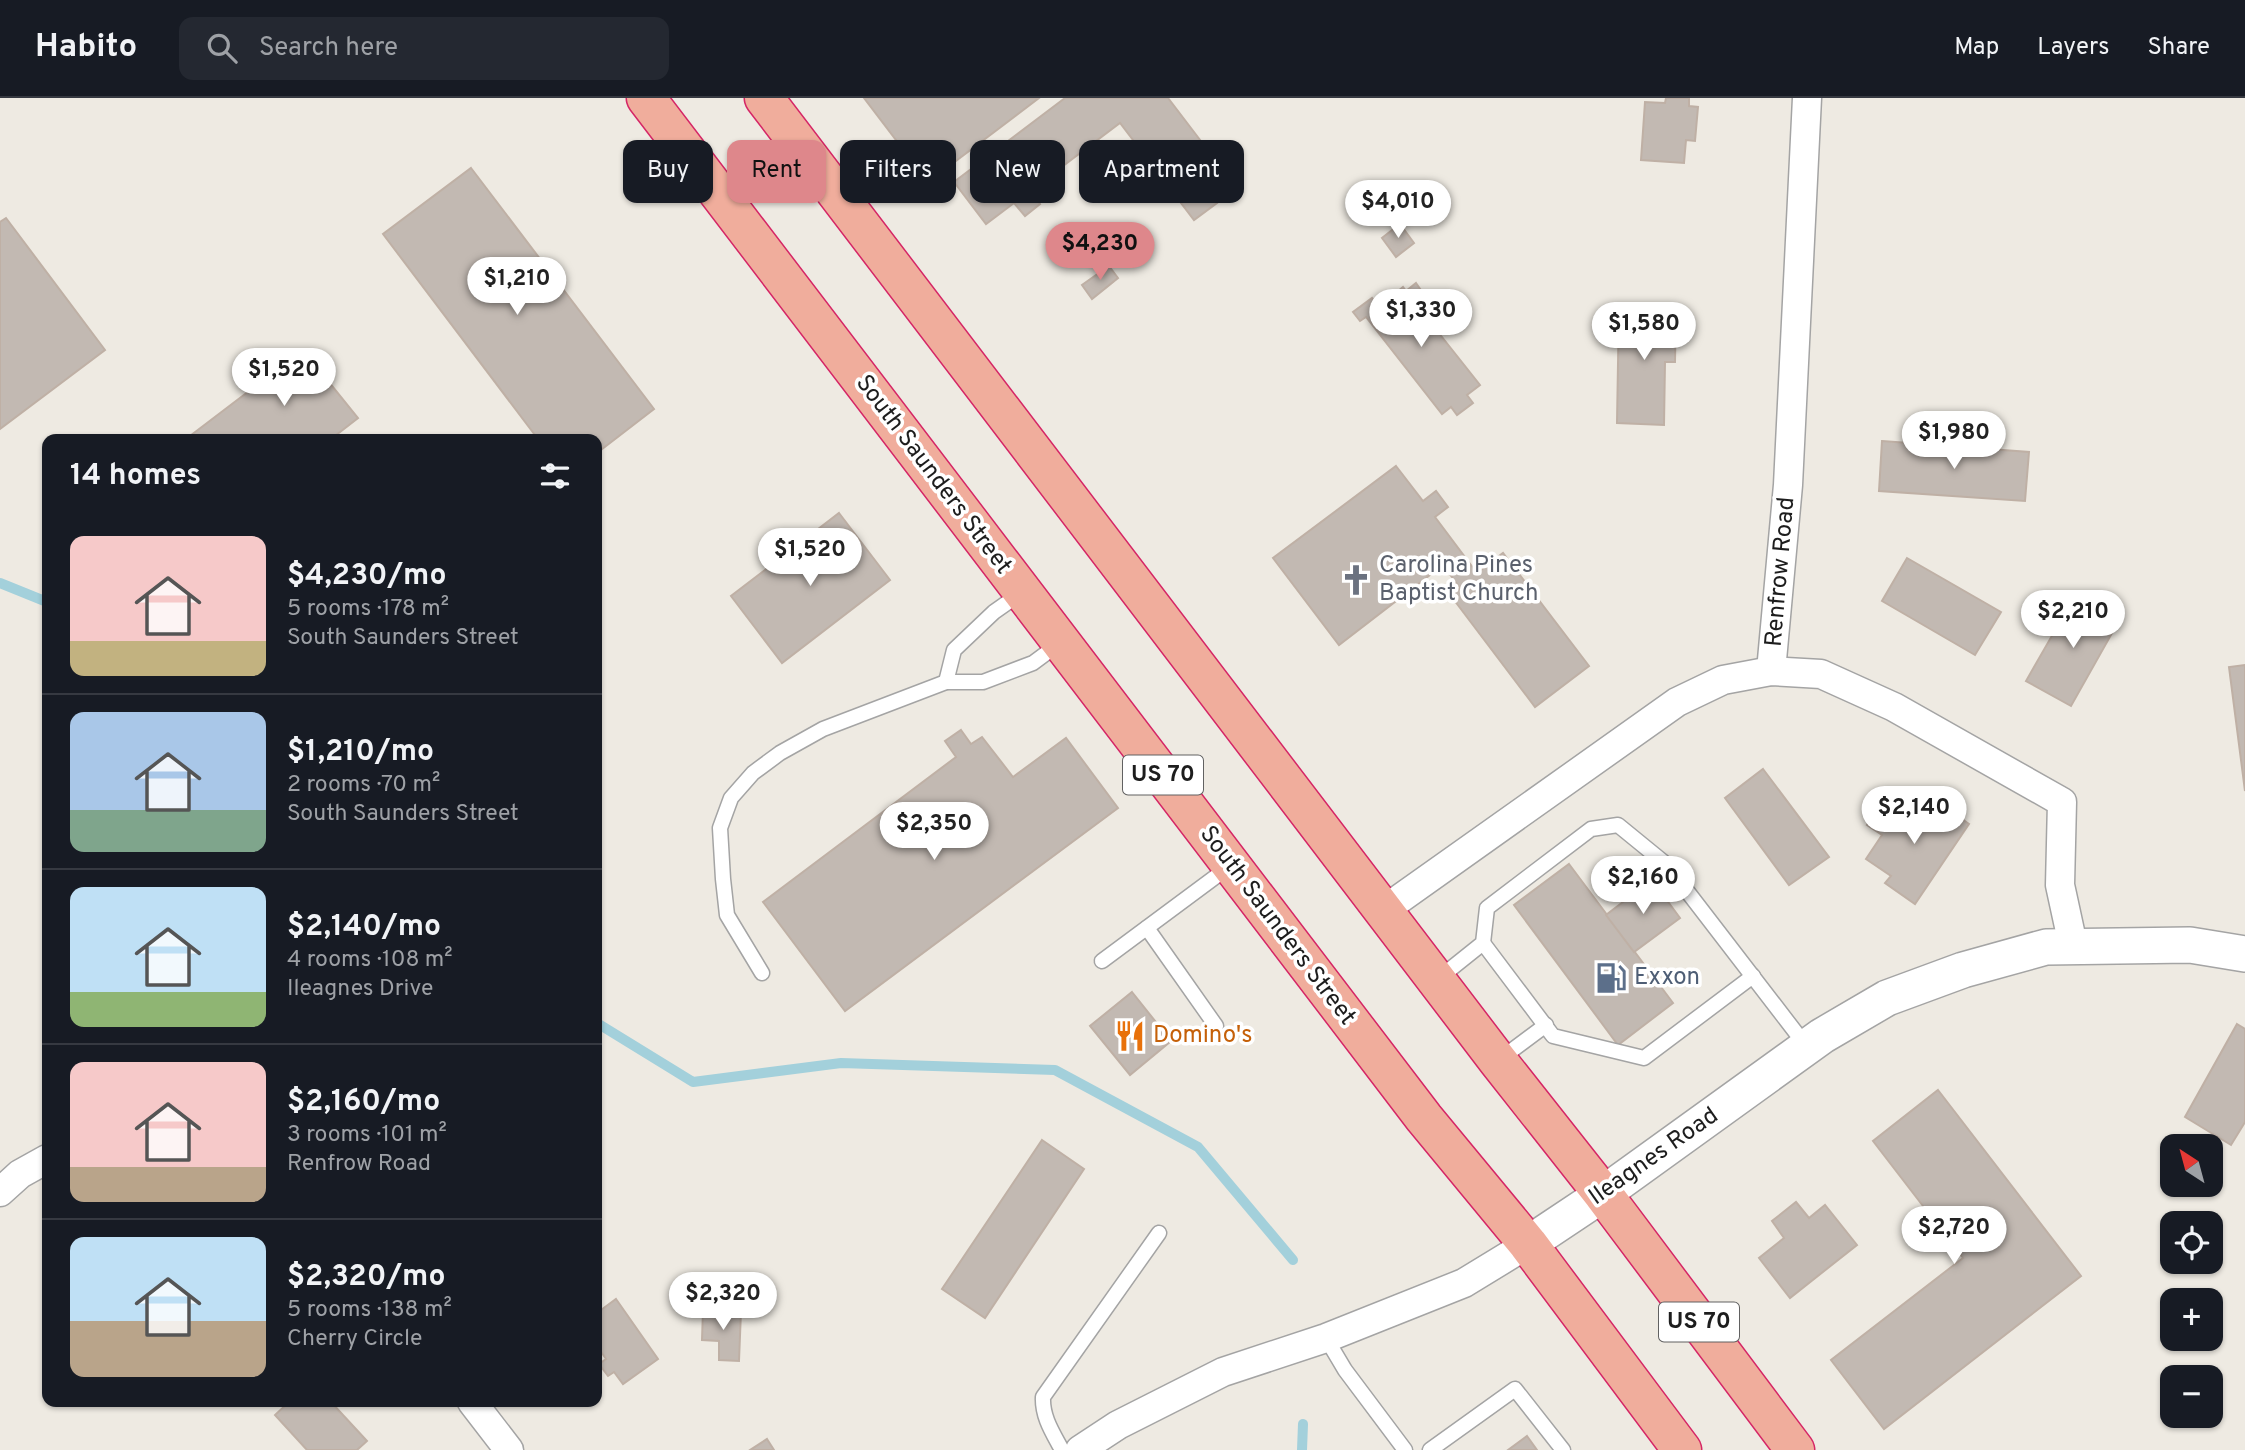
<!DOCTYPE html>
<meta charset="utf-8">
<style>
:root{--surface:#171b24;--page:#242831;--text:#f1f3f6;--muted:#9ea1a6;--line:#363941;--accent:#de878b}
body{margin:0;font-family:Overpass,sans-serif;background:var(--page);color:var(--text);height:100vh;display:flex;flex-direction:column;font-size:26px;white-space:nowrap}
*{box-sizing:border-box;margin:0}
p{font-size:23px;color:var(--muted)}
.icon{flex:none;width:38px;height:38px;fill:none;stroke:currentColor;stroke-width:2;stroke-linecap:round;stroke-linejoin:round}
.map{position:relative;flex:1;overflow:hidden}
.drawer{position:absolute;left:42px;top:336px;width:560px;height:973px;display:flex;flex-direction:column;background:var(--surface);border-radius:14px;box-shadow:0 2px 5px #0004}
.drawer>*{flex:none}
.guide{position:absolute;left:623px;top:42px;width:665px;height:63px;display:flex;gap:14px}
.needle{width:46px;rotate:324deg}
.buttons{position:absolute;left:2160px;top:1036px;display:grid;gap:14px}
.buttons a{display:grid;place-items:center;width:63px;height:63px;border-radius:14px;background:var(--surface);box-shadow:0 2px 5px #0004;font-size:35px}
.price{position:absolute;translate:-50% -60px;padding:0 16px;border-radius:24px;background:#fff;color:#222;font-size:23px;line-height:46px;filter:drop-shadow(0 2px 4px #0008)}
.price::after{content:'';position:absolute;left:50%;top:42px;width:21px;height:16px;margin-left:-10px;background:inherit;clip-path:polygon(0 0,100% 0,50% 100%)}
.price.current{background:var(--accent);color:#111}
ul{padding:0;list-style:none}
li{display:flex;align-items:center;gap:21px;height:175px;padding:0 28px}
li+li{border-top:2px solid var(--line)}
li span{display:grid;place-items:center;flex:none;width:196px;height:140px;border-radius:14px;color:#555}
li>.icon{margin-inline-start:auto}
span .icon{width:84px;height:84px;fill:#fffc;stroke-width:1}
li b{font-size:30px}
h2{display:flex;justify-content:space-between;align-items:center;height:84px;padding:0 28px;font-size:30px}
.chip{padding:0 24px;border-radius:14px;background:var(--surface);box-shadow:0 2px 5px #0004;font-size:24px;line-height:63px}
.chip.current{background:var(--accent);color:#111}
header{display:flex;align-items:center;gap:42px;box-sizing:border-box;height:98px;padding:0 35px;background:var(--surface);border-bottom:2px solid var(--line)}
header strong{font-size:33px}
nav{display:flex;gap:38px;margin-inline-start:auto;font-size:24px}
.search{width:490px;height:63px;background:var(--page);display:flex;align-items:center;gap:18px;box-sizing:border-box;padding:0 24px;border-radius:14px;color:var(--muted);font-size:26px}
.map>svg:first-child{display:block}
</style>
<header>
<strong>Habito</strong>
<div class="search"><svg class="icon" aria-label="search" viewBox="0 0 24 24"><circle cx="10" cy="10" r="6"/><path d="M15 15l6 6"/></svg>Search here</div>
<nav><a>Map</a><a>Layers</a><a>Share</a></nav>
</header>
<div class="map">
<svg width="2245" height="1352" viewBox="0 0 2245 1352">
<rect width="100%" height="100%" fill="#eeeae2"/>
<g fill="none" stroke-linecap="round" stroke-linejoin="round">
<g stroke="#a3d0db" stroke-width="10">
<polyline points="0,485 47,504"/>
<polyline points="597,925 693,984 841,965 1055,972 1198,1049 1293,1162"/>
<polyline points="1302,1352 1303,1326"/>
</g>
</g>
<g fill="#c2b9b2" stroke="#bfb0a5" stroke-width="2">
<polygon points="864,0 1039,0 928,84"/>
<polygon points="1065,0 1168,0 1226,76 1206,91 1217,105 1194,122 1120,25 1030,93 1040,106 1025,118 1014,105 986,126 954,84"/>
<polygon points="1666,0 1689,0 1689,8 1698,9 1695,43 1686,42 1684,65 1641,62 1645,4 1665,5"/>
<polygon points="471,70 654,311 597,355 597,341 538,341 383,136"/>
<polygon points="6,120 105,252 0,331 0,124"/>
<polygon points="1400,126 1414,145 1396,159 1382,140"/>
<polygon points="1109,168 1118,180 1092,201 1082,187"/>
<polygon points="1416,185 1425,198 1415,205 1480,287 1467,297 1473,305 1457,317 1451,309 1442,316 1366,219 1360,223 1353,214 1372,200 1379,209 1403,189 1406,193"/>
<polygon points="1619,207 1676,208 1675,264 1665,264 1664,327 1617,325"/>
<polygon points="303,252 358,320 331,341 186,341"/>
<polygon points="1882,343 2029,354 2025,403 1879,393"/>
<polygon points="1396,368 1423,403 1436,393 1448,409 1435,419 1477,475 1503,455 1589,568 1535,609 1451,498 1460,490 1443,467 1339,547 1273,460"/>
<polygon points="839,415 890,482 782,565 731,498"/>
<polygon points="1907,460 2001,514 1975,557 1882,503"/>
<polygon points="2076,496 2120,521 2071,608 2026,583"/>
<polygon points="2245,567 2245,693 2229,569"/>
<polygon points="961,632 971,646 982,639 1013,679 1066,640 1118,710 845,913 763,804 956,659 945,643"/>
<polygon points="1763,671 1829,759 1789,787 1725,700"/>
<polygon points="1907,700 1934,719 1942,707 1969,726 1915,806 1885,785 1891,778 1866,761 1882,737 1867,727 1878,710 1893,720"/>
<polygon points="1569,766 1673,905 1618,947 1514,807"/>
<polygon points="1652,782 1680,820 1634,854 1606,817"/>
<polygon points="1132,894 1171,943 1130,977 1090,928"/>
<polygon points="2237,926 2245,931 2245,1024 2231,1047 2185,1019"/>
<polygon points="1938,992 2081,1178 1884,1331 1831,1262 1963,1160 1873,1043"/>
<polygon points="1042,1042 1084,1071 985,1220 942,1191"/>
<polygon points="1796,1104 1809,1120 1825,1107 1857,1147 1790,1200 1759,1160 1784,1140 1772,1123"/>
<polygon points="616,1201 658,1261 623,1286 614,1274 608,1278 599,1266 606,1261 597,1248 597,1215"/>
<polygon points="703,1212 741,1213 739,1263 719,1262 719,1243 702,1242"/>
<polygon points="289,1304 331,1304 367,1343 357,1352 307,1352 275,1317"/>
<polygon points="1527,1338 1537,1352 1508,1352"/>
<polygon points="767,1341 774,1352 750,1352"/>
</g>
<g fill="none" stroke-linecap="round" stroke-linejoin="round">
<defs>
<g id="service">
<polyline points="946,584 954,552 994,514 1021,495"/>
<polyline points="1147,830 1216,928"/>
<polyline points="1483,845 1553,938 1644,960 1753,878"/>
<polyline points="1102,863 1230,768"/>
<polyline points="762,875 727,817 723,781 720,730 731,700 753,675 780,655 823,631 946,584 983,584 1033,565 1060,545"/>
<polyline points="1438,881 1483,845 1487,810 1591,731 1618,727 1667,767 1807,949"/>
<polyline points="1499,962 1546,927"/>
<polyline points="1326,1240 1345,1272 1405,1352"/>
<path d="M1062,1352C1053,1335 1042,1319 1043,1299L1159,1135"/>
<polyline points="1430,1352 1515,1291 1563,1352"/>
</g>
<g id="minor">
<polyline points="1771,573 1788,387 1807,0"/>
<polyline points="1384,812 1677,604 1723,582 1771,573 1821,576 1894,609 2062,704 2060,787 2073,847"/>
<polyline points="0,1094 20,1076 47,1061"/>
<polyline points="472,1304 509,1352"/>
<polyline points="1080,1352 1118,1327 1223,1274 1326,1240 1464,1185 1528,1146"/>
</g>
<polyline id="tertiary" points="1528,1146 1603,1096 1822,938 1887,900 1963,872 2046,849 2190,847 2245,856"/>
<g id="trunk">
<polyline points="646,0 1424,1020 1528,1146 1682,1352"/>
<polyline points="764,0 1498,963 1603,1096 1795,1352"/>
</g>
</defs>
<use href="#service" stroke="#a4a4a4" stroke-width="17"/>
<use href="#minor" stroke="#a4a4a4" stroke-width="31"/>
<use href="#tertiary" stroke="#a4a4a4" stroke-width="38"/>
<use href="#trunk" stroke="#d52666" stroke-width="41"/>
<use href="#service" stroke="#fff" stroke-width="14"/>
<use href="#minor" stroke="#fff" stroke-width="28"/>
<use href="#tertiary" stroke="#fff" stroke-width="35"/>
<use href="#trunk" stroke="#f0ad9c" stroke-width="38"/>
</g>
<defs>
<symbol id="church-bare" viewBox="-9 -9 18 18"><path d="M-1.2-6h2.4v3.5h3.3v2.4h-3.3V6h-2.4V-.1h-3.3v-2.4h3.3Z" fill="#6b7280" stroke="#fff" stroke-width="2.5" paint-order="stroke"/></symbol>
<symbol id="fuel-bare" viewBox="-9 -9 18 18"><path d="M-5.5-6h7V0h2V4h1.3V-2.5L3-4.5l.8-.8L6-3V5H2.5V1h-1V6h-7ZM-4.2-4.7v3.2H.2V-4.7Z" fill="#5c6f8a" stroke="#fff" stroke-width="2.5" paint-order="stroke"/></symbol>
<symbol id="restaurant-bare" viewBox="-9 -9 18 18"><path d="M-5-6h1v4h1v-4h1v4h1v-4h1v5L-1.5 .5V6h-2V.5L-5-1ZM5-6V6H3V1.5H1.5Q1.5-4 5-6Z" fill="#e8710a" stroke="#fff" stroke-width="2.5" paint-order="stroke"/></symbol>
</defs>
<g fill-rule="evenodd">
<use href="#church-bare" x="1334" y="460" width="44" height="44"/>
<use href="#fuel-bare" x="1589" y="858" width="44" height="44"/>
<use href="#restaurant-bare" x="1108" y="916" width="44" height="44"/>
</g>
<g text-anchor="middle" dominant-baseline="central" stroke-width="7" stroke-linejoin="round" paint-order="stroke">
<g fill="#fff" stroke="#616161" stroke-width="2">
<rect x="1123" y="657.5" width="80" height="39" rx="5"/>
<rect x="1659" y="1204.5" width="80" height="39" rx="5"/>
</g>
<g font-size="23" font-weight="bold" fill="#1d1d1d">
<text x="1163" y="677">US 70</text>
<text x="1699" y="1224">US 70</text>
</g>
<g font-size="24" fill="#1d1d1d" stroke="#fff">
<text transform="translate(933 377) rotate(53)">South Saunders Street</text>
<text transform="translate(1781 474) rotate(-85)">Renfrow Road</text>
<text transform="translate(1277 828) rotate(53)">South Saunders Street</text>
<text transform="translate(1654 1059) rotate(-35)">Ileagnes Road</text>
</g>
<g font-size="24" fill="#5b616d" stroke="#fff" text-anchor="start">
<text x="1379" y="468">Carolina Pines<tspan x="1379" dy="28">Baptist Church</tspan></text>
</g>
<g font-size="24" fill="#4e5e75" stroke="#fff" text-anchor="start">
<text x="1634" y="880">Exxon</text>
</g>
<g font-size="24" fill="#c56008" stroke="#fff" text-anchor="start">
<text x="1153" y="938">Domino's</text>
</g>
</g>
</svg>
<div class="buttons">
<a><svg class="needle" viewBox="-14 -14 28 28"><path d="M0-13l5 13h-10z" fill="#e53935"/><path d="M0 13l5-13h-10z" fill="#9ea1a6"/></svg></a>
<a><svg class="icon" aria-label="locate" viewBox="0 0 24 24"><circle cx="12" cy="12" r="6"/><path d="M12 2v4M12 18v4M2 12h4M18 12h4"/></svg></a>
<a>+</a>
<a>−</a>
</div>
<b class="price" style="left:1398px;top:142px">$4,010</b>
<b class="price current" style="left:1100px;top:184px">$4,230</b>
<b class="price" style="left:517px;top:219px">$1,210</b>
<b class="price" style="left:1421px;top:251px">$1,330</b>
<b class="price" style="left:1644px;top:264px">$1,580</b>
<b class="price" style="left:284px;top:310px">$1,520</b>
<b class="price" style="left:1954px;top:373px">$1,980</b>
<b class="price" style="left:810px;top:490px">$1,520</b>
<b class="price" style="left:2073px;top:552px">$2,210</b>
<b class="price" style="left:1914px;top:748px">$2,140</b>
<b class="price" style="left:934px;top:764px">$2,350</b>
<b class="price" style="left:1643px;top:818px">$2,160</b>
<b class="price" style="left:1954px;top:1168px">$2,720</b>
<b class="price" style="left:723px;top:1234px">$2,320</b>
<div class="guide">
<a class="chip">Buy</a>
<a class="chip current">Rent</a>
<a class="chip">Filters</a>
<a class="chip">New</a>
<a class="chip">Apartment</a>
</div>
<section class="drawer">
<h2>14 homes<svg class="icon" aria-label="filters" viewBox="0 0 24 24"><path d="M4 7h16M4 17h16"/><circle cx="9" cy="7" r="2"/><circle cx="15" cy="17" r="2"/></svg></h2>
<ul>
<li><span style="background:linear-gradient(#f6c9c9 75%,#c2b280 0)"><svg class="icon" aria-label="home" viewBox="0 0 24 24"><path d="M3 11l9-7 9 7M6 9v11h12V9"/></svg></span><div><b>$4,230/mo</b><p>5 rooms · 178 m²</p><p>South Saunders Street</p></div></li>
<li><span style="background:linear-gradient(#a9c7e8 70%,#7fa58c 0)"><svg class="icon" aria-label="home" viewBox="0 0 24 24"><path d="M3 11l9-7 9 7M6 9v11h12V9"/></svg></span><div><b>$1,210/mo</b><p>2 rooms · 70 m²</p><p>South Saunders Street</p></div></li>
<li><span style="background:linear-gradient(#bfe0f5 75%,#8fb573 0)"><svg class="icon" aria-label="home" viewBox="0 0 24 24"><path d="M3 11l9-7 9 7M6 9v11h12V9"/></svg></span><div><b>$2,140/mo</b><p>4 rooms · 108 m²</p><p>Ileagnes Drive</p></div></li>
<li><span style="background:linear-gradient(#f6c9c9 75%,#b9a48a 0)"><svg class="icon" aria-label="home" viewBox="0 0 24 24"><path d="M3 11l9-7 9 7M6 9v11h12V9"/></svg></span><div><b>$2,160/mo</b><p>3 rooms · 101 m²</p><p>Renfrow Road</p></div></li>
<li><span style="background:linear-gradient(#bfe0f5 60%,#b9a48a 0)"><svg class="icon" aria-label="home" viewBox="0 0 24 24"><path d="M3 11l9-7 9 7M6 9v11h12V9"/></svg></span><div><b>$2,320/mo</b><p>5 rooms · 138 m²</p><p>Cherry Circle</p></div></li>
</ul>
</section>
</div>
